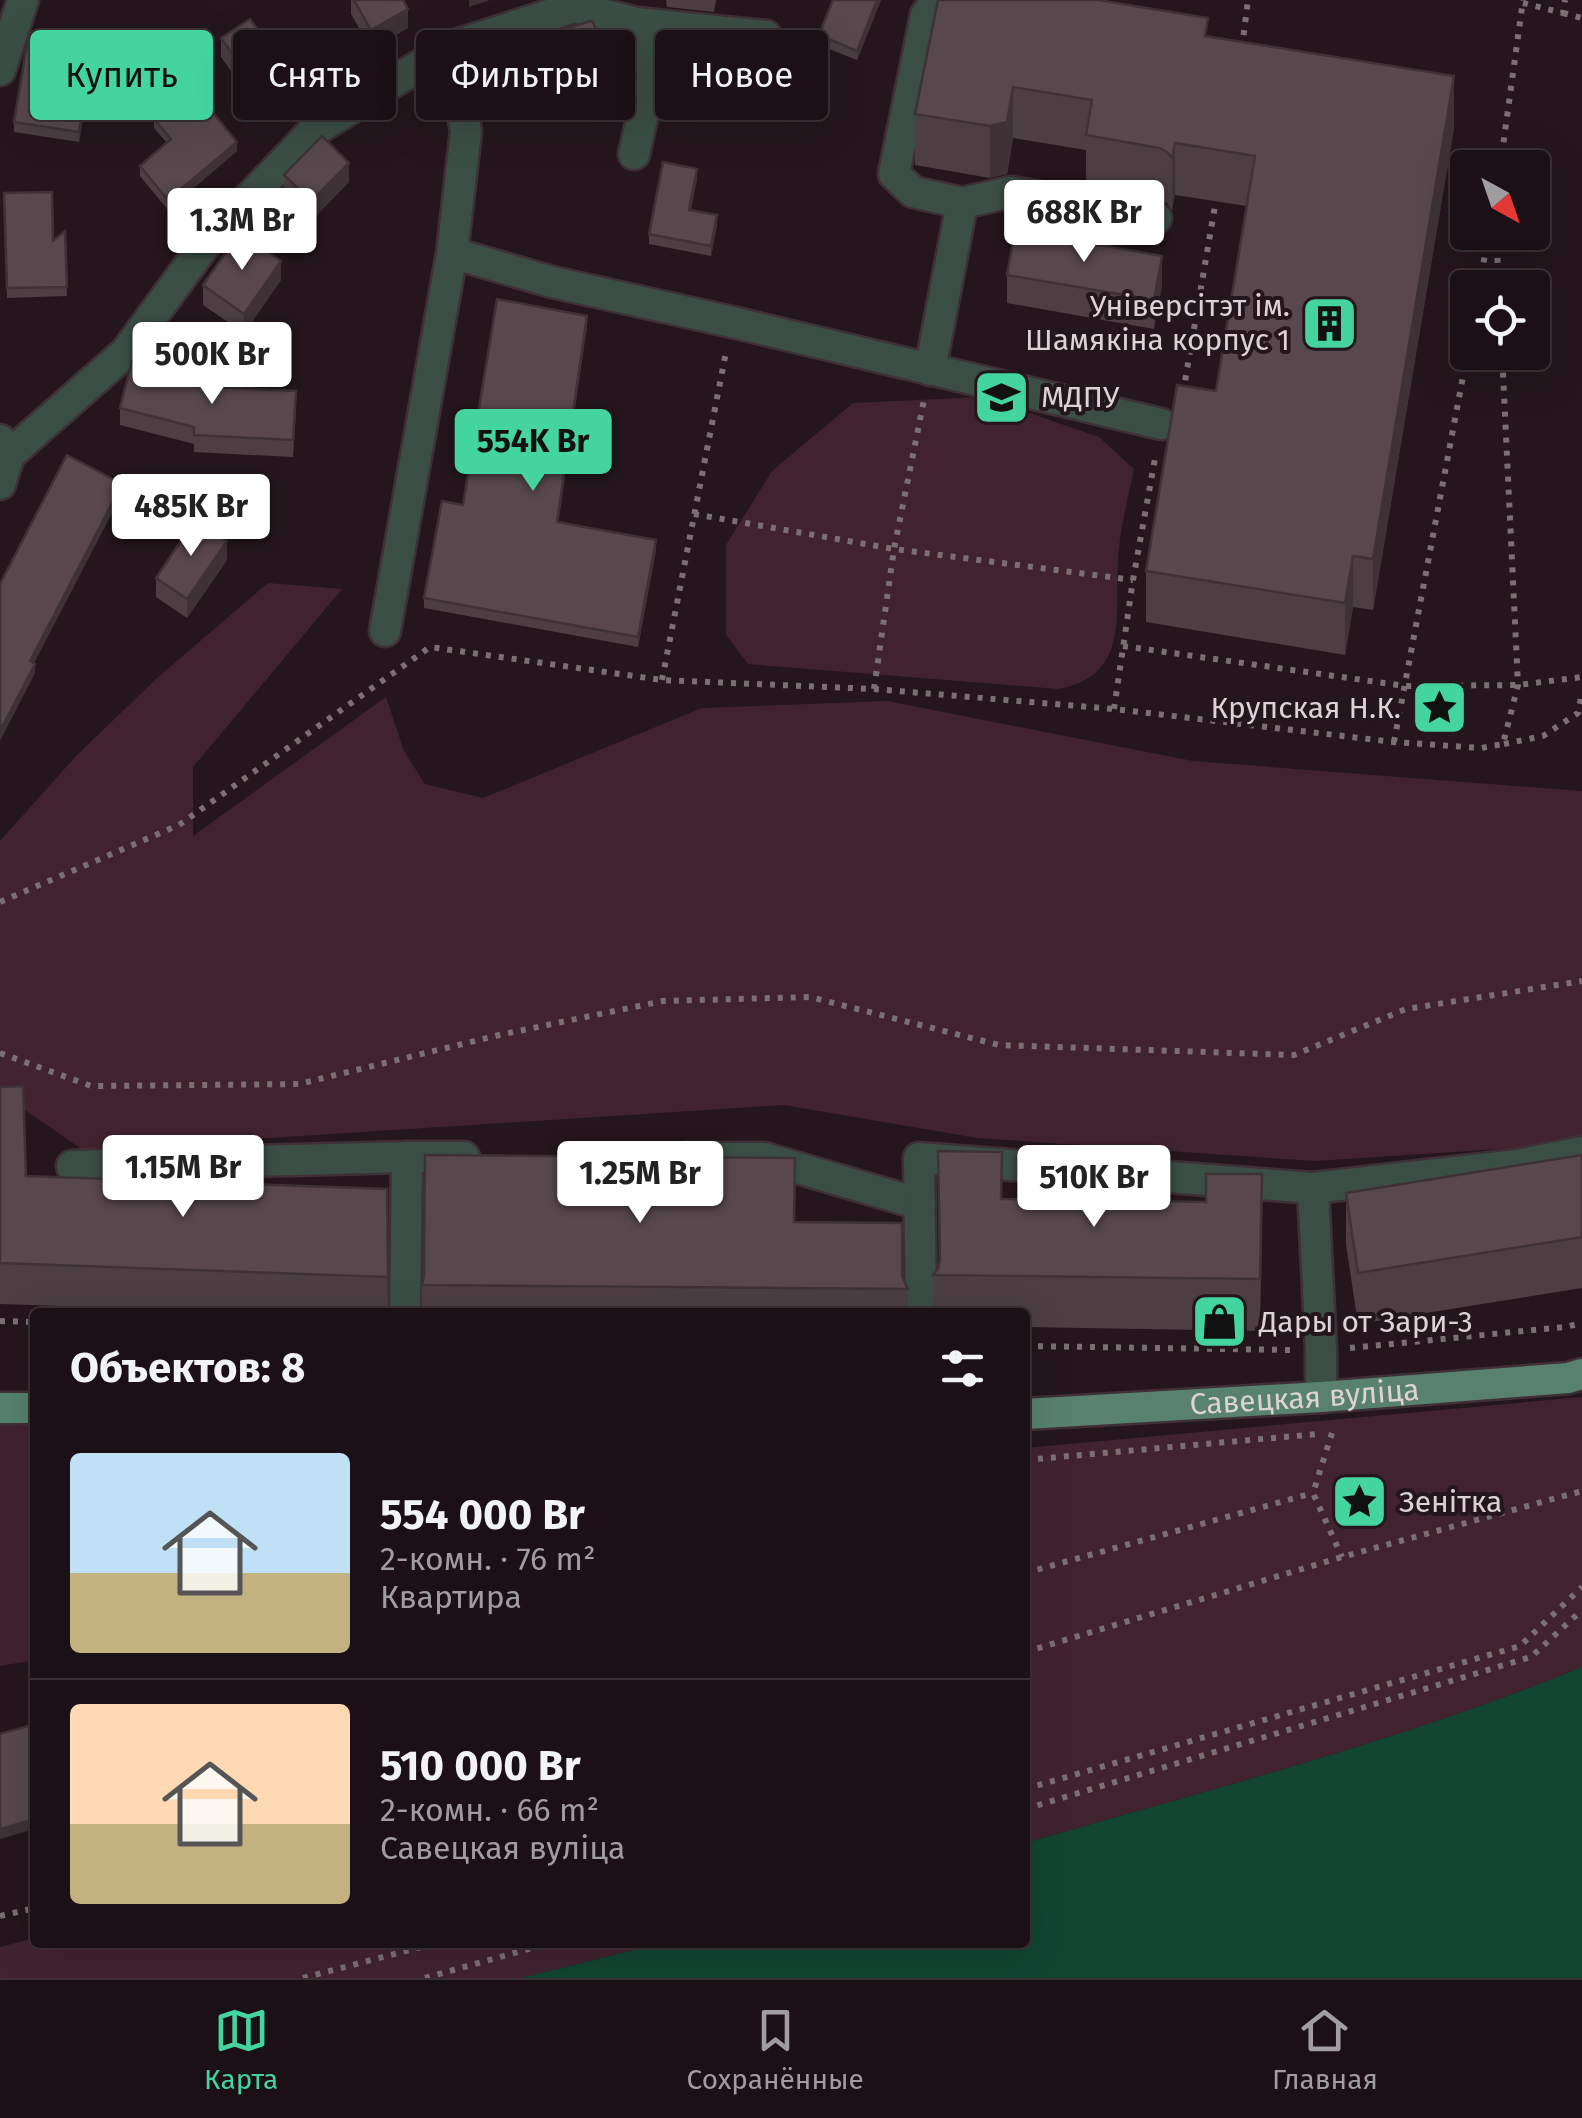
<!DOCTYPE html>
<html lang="ru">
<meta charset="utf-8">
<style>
:root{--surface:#1b1015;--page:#24191e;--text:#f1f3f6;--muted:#a09da0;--line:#393034;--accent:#43d4a0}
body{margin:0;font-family:"Fira Sans",sans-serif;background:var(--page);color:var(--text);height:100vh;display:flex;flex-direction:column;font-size:38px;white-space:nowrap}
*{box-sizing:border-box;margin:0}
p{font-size:32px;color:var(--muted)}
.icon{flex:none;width:55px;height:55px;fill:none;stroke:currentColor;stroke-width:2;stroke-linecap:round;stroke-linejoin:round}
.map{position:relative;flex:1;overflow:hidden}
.panel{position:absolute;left:30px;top:1308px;width:1000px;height:640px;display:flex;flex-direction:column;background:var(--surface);border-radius:10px;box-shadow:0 10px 40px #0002,0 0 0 2px var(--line)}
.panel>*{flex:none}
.banner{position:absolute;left:30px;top:30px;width:1000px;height:90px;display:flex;gap:20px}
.needle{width:65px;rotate:140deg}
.controls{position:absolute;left:1450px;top:150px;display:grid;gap:20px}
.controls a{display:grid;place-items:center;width:100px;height:100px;border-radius:10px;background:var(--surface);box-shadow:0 10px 40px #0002,0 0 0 2px var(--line);font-size:50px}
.price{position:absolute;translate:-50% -85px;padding:0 22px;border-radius:10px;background:#fff;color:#222;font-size:32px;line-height:65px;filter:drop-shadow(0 2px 5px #0008)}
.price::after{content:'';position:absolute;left:50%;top:60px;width:30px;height:22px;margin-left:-15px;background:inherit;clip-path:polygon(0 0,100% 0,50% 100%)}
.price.current{background:var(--accent);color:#111}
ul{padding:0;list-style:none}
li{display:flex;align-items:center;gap:30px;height:250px;padding:0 40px}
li+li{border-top:2px solid var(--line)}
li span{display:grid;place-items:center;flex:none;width:280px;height:200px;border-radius:10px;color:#555}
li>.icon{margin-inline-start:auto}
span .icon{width:120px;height:120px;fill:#fffc;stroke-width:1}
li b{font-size:42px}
h2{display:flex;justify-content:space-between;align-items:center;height:120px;padding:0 40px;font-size:42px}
.tag{padding:0 35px;border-radius:10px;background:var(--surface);box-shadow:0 10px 40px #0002,0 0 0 2px var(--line);font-size:35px;line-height:90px}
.tag.current{background:var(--accent);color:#111}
.menu{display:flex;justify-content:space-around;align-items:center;height:140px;border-top:2px solid var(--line);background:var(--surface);font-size:28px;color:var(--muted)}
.menu a{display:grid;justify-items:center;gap:5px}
.menu .current{color:var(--accent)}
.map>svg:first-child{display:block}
</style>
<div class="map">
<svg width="1582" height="1978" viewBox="0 0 1582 1978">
<rect width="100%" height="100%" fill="#24161c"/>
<g fill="#412330">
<path d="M983,397L1099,437L1134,469C1128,499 1119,531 1118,562C1115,617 1129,676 1058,689L748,664L726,635V545L772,471L853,403Z"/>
<polygon points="268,583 342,589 193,767 193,836 386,697 404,751 425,784 483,798 702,708 887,701 1193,761 1582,791 1582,1136 1515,1148 1315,1161 977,1138 784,1105 83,1150 19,1106 0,1108 0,841 76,756 156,679"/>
<path d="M1582,1397V1667C1402,1741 1212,1789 1025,1843V1448Z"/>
<polygon points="0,1423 35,1425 35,1660 0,1666"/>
<polygon points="35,1938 35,1942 662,1943 521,1978 0,1978 0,1947"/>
</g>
<path fill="#114532" d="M1582,1667V1978H521L662,1943L1025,1942V1843C1212,1789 1402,1741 1582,1667Z"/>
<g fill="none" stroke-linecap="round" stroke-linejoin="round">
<defs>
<g id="minor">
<polyline points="574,7 636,23 766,36"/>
<polyline points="0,70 23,0"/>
<polyline points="634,154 652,74 636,23"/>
<polyline points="962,203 1011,192 1156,218"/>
<polyline points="452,253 552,282 732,322 1161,424"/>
<polyline points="930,370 962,203 913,192 894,174 926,15 938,0"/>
<polyline points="0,440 9,455 0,484"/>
<polyline points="9,455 126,352 203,247 312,132 450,47 574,7 572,0"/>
<polyline points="385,631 452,253 466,131 450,47"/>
<polyline points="685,1158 764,1158 920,1204"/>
<polyline points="72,1166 407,1157"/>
<polyline points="405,1312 407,1157 464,1157"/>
<polyline points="921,1312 919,1158 1313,1188"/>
<polyline points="1321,1397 1321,1350 1313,1188 1517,1165 1582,1152"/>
</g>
<g id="major">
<polyline points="0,1408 35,1408"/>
<path id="s1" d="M1025,1414L1321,1397L1568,1378L1582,1374"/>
</g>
</defs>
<use href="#minor" stroke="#3e3036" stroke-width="35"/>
<use href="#major" stroke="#3e3036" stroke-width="35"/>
<g stroke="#7b6f74" stroke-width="6" stroke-dasharray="5 8" stroke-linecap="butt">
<polyline points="1523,3 1563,13 1565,0"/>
<polyline points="1563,13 1582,18"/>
<polyline points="1242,48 1248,0"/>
<polyline points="1500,168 1523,0"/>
<polyline points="1496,232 1499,288"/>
<polyline points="1479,288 1489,232"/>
<polyline points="1183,393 1217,194"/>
<polyline points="694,514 894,549 1133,580"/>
<polyline points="1123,646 1405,686 1518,685 1582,677"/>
<polyline points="662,680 726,352"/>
<polyline points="874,689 894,549 924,400"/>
<polyline points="1114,709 1133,580 1156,453"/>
<polyline points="1394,742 1468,350"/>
<polyline points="1504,744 1543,736 1578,713 1582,692"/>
<polyline points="0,902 179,825 430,647 662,680 874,689 1114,709 1394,742 1481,748 1503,744 1518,685 1502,352"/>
<polyline points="0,1053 91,1086 299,1084 499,1035 663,1001 810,997 999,1045 1294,1055 1406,1009 1582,981"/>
<polyline points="0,1321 35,1322"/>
<polyline points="1025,1346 1292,1350"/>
<polyline points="1350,1348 1565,1327 1582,1323"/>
<polyline points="1332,1433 1313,1493 1342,1557"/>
<polyline points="1025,1460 1318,1434"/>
<polyline points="1025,1573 1313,1493"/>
<polyline points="1025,1652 1342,1557 1582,1491"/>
<polyline points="1025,1789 1520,1646 1582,1587"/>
<polyline points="1025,1809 1531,1657 1582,1610"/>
<polyline points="0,1916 35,1908"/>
<polyline points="303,1978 440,1942"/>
<polyline points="425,1978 553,1942"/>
</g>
<use href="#minor" stroke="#3b4e45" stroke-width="30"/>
<use href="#major" stroke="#58816f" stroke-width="30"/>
</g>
<g fill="#4c3e43">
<polygon points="351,0 403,0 408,28 371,49 351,14"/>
<polygon points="666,0 716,0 714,12 667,7"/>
<polygon points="881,0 857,60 819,45 819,35"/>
<polygon points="938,0 1208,36 1454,128 1373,610 1353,607 1345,655 1146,622 1146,571 1216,391 1247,206 1175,195 1172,210 1167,203 1159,200 1086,186 1086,150 1013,138 1007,174 990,178 915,165 915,114"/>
<polygon points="551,34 611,82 569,97 551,44"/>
<polygon points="664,35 710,49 704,99 666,95 669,66 664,45"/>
<polygon points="221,38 275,74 247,94 221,57"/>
<polygon points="94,52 79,142 14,132 14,122"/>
<polygon points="199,116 237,151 168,210 140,176 140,166 167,143 154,128 154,119"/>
<polygon points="284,175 349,182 311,221 284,195"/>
<polygon points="697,179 691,210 717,225 711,256 649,244 649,234"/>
<polygon points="4,193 53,241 65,231 67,296 7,298"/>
<polygon points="1007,275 1162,285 1154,329 1007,303"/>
<polygon points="281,280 244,333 203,305 203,285"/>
<polygon points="587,326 558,522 656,550 638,647 424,608 424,598 463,505"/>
<polygon points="160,384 296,408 293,457 194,452 194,444 120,425 120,408"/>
<polygon points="227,560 187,618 156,597 156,578"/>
<polygon points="0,1087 26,1176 387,1189 388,1312 247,1312 0,1304"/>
<polygon points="1582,1155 1582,1288 1358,1324 1346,1244 1346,1193"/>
<polygon points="1002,1199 1262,1226 1260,1331 1025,1327 1025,1312 933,1312 933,1275 938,1269 939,1263"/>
<polygon points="794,1222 908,1289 908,1312 422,1312 422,1285"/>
</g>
<g fill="#3e3237">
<polygon points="469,0 490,0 469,7"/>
<polygon points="877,0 881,0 857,60 857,51"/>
<polygon points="408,9 408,28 371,49 371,30"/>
<polygon points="94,42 94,52 79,142 79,132"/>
<polygon points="275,55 275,74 247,94 247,75"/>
<polygon points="611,72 611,82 569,97 569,87"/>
<polygon points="1454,76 1454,128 1373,610 1373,559"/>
<polygon points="1013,87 1013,138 1007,174 990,178 990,126"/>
<polygon points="237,142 237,151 168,210 168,200"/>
<polygon points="1175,143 1175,195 1172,210 1172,158"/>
<polygon points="349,163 349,182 311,221 311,201"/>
<polygon points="697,169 697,179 689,219 689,210"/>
<polygon points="717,215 717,225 711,256 711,246"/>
<polygon points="1162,256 1162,285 1154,329 1154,300"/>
<polygon points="281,261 281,280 244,333 244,314"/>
<polygon points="587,316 587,326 557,532 557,522"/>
<polygon points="122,484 122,494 30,671 30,661"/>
<polygon points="656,540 656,550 638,647 638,637"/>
<polygon points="227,541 227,560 187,618 187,599"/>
<polygon points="1353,556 1353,607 1345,655 1345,603"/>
<polygon points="35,664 35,673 0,741 0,731"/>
<polygon points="35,1819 35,1829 0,1839 0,1829"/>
</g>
<g fill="#58484e" stroke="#3e3237" stroke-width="2.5">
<polygon points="354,0 403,0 408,9 371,30"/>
<polygon points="833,0 877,0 857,51 819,35"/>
<polygon points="938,0 1098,0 1208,18 1205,36 1454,76 1373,559 1353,556 1345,603 1146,571 1177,385 1216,391 1255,156 1175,143 1172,158 1167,152 1159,148 1086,135 1092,100 1013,87 1007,122 990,126 915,114"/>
<polygon points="250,19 275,55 247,75 221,38"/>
<polygon points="590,21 593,22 611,72 569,87 551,34"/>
<polygon points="29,32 94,42 79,132 14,122"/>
<polygon points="664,35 710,39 704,89 666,85 670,60"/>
<polygon points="182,96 199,116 209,108 237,142 168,200 140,166 171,139 154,119"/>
<polygon points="322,136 349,163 311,201 284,175"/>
<polygon points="663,162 697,169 689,210 717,215 711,246 649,234"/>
<polygon points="52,192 53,241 65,231 67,287 7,288 4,193"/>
<polygon points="1015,230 1162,256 1154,300 1007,275"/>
<polygon points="240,232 281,261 244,314 203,285"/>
<polygon points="497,299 587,316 557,522 656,540 638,637 424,598 442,501 463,505"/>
<polygon points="132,361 160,368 156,384 296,391 293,440 194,435 194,427 120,408"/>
<polygon points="67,455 122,484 30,661 35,664 0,731 0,584"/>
<polygon points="195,520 227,541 187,599 156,578"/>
<polygon points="23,1086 26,1176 387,1189 388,1277 0,1263 0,1087"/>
<polygon points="938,1151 1002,1152 1001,1199 1206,1202 1206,1174 1262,1174 1260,1279 933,1275 938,1269 940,1260"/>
<polygon points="425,1155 795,1158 794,1222 902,1223 902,1276 908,1289 422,1285 424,1276"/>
<polygon points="1582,1155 1582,1237 1358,1273 1346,1193"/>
<polygon points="35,1724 35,1819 0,1829 0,1734"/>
</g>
<defs>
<symbol id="building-square" viewBox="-11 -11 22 22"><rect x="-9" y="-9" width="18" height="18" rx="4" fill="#43d4a0" stroke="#24161c"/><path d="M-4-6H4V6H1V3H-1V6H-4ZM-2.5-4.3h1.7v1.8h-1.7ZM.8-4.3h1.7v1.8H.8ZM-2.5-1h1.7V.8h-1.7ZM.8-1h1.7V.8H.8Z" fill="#111"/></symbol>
<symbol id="university-square" viewBox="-11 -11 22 22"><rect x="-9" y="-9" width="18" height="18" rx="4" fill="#43d4a0" stroke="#24161c"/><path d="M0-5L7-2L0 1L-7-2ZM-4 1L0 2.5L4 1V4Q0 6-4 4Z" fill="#111"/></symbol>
<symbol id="sight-square" viewBox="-11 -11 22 22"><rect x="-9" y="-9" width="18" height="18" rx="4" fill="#43d4a0" stroke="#24161c"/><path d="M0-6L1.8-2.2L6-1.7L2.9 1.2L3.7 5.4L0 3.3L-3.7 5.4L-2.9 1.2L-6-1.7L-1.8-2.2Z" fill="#111"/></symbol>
<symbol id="shop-square" viewBox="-11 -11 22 22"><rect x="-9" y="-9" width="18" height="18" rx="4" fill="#43d4a0" stroke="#24161c"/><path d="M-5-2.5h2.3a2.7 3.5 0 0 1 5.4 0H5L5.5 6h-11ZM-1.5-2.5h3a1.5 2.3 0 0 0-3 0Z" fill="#111"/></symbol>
</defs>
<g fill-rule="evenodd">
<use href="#building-square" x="1298" y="292" width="63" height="63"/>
<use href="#university-square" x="970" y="366" width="63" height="63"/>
<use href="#sight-square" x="1408" y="676" width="63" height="63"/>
<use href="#shop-square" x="1188" y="1290" width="63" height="63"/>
<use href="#sight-square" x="1328" y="1470" width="63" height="63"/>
</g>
<g text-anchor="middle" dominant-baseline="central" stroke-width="8" stroke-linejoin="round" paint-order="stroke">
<g font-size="30" fill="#ddd3d7" stroke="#24161c" text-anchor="start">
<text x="1290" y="306" text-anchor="end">Універсітэт ім.<tspan x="1290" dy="34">Шамякіна корпус 1</tspan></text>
<text x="1041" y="397">МДПУ</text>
<text x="1401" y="708" text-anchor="end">Крупская Н.К.</text>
<text x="1259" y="1322">Дары от Зари-3</text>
<text x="1399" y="1502">Зенітка</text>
</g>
<g font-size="30" fill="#ddd3d7" stroke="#24161c">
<text stroke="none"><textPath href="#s1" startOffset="280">Савецкая вуліца</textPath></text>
</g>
</g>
</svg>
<div class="controls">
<a><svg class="needle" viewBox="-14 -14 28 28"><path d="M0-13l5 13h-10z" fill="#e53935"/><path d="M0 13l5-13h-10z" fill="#a09da0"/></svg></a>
<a><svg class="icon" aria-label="locate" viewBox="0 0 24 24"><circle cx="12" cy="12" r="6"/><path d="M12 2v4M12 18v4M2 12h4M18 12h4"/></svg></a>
</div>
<b class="price" style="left:1084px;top:265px">688K Br</b>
<b class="price" style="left:242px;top:273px">1.3M Br</b>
<b class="price" style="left:212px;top:407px">500K Br</b>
<b class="price current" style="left:533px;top:494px">554K Br</b>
<b class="price" style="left:191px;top:559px">485K Br</b>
<b class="price" style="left:183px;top:1220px">1.15M Br</b>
<b class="price" style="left:640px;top:1226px">1.25M Br</b>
<b class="price" style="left:1094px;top:1230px">510K Br</b>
<div class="banner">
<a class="tag current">Купить</a>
<a class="tag">Снять</a>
<a class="tag">Фильтры</a>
<a class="tag">Новое</a>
</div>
<section class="panel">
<h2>Объектов: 8<svg class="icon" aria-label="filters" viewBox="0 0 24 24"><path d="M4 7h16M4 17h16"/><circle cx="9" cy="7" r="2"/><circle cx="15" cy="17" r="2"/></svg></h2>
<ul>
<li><span style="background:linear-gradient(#bfe0f5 60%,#c2b280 0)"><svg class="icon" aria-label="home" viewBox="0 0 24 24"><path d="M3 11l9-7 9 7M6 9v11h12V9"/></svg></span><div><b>554 000 Br</b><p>2-комн. · 76 m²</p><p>Квартира</p></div></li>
<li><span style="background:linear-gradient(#ffd9b3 60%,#c2b280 0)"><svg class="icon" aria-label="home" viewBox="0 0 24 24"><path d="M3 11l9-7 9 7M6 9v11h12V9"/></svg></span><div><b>510 000 Br</b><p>2-комн. · 66 m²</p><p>Савецкая вуліца</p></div></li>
</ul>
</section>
</div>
<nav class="menu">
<a class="current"><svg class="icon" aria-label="map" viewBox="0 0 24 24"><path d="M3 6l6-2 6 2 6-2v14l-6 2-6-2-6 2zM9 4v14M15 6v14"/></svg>Карта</a>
<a><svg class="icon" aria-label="saved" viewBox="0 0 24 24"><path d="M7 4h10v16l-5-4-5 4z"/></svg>Сохранённые</a>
<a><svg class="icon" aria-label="home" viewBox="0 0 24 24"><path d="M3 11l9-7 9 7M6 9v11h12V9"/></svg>Главная</a>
</nav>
